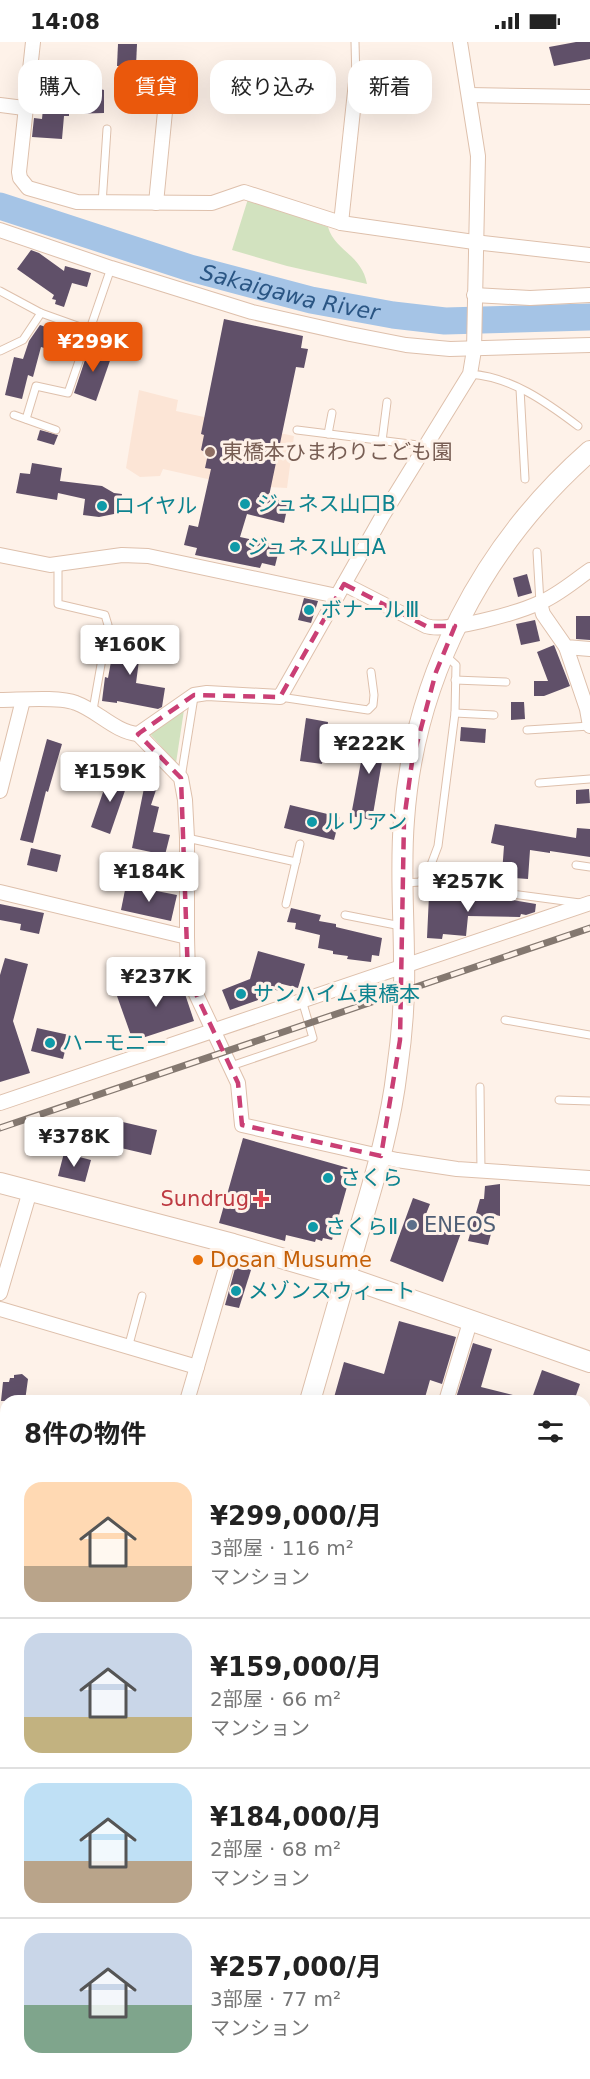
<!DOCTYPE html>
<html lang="ja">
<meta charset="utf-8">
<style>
:root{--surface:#fff;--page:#f6f6f6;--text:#222;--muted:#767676;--line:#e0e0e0;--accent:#ea580c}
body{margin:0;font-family:"DejaVu Sans","Noto Sans JP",sans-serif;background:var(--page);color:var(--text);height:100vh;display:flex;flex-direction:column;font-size:22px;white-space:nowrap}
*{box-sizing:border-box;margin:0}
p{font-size:20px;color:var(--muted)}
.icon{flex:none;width:33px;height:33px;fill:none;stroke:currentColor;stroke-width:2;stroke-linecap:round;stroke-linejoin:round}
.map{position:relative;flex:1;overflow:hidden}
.sheet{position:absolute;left:0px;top:1353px;width:591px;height:684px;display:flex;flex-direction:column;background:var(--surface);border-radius:18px 18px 0 0;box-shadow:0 6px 24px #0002}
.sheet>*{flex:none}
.top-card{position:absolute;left:18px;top:18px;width:555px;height:54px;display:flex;gap:12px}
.price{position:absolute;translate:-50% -51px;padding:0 14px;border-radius:6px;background:#fff;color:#222;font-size:20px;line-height:39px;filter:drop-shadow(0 2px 3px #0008)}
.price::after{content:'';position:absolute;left:50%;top:36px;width:18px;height:14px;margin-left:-9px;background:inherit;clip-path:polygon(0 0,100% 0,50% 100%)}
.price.selected{background:var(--accent);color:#fff}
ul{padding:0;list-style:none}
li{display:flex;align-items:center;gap:18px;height:150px;padding:0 24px}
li+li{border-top:2px solid var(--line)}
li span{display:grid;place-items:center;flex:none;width:168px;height:120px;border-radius:18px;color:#555}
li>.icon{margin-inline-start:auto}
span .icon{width:72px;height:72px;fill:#fffc;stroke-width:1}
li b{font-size:26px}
h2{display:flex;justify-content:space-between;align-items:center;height:72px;padding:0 24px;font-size:26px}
.tag{padding:0 21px;border-radius:18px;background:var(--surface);box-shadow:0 6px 24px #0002;font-size:21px;line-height:54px}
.tag.selected{background:var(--accent);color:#fff}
.status{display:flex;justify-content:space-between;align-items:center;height:42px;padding:0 30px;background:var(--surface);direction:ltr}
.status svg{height:16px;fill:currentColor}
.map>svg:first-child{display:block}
</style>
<div class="status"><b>14:08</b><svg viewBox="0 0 49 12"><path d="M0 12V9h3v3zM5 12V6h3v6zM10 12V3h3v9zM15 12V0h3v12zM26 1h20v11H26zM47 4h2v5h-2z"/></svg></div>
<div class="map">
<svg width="590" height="2037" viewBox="0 0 590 2037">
<rect width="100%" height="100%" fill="#fef2e9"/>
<polygon fill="#fce5d6" points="139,348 178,358 176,369 294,394 287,446 234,443 163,427 160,434 140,435 126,426"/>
<g fill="#d2e2bf">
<path d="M248,157L328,185C335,209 362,213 367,242L287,224L232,208Z"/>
<polygon points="184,668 176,721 150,692"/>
</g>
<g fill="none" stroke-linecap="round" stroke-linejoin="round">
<path stroke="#a5c4e6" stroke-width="27" id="s1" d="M0,164L190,226L311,258L393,273L445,279L590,275"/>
</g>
<g fill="#605069">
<polygon points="576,0 590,0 590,17 554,24 549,5"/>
<polygon points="118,2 137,2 136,24 117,24"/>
<polygon points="41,27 64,30 62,42 100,41 100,47 104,48 104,71 69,72 69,74 64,74 62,97 32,95 34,76 42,77 45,45 39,45"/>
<polygon points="31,208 39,211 64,229 65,224 91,231 87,245 72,241 64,265 55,262 56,258 52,257 54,253 17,227"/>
<polygon points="224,277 303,294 301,306 308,307 304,326 296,325 269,454 289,458 284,481 247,472 240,495 280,504 275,524 262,521 260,526 195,513 197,506 184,503 189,483 198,485 211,427 205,426 208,412 201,408 204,393 201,392"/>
<polygon points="40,283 74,295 73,298 80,300 74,315 41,305 33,335 28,333 22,357 5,353 14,315 23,317 29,299"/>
<polygon points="90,303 113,310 96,359 74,351"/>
<polygon points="40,388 58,393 54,403 37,398"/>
<polygon points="32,421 62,426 60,439 102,444 114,451 122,452 119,471 99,475 83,473 85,457 58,451 57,458 16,451 20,431 30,432"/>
<polygon points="527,532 532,551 518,555 513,536"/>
<polygon points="304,556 318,559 311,581 298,578"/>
<polygon points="576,574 590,574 590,598 576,597"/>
<polygon points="535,578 540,599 521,603 516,582"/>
<polygon points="116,592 147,597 145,611 140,611 136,641 165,646 162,665 158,667 117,659 117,661 102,659 105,635 108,636"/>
<polygon points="554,603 570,644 544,654 534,654 534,639 548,639 537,610"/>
<polygon points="511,660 524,660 525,677 511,678"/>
<polygon points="306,676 328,680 322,722 300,719"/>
<polygon points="461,685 486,687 485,701 460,699"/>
<polygon points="367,687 387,690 372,778 351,774"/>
<polygon points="47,697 62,702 48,750 46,749 33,801 20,798"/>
<polygon points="110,730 129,737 110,792 91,785"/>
<polygon points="145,741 157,745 151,763 159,765 153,790 170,793 165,813 132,806"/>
<polygon points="589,747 590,761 576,762 576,748"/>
<polygon points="290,763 340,775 334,798 284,786"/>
<polygon points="495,782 576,796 577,786 590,787 590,815 550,809 550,811 530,808 528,837 514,836 513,847 501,845 504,804 491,801"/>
<polygon points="31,806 61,813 57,830 27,823"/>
<polygon points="126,843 177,853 171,879 121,868"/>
<polygon points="429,853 476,857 476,856 500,856 536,862 535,870 526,873 521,872 520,875 468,874 466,894 443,892 442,897 427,896"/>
<polygon points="0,862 44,871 39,892 20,888 21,882 0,878"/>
<polygon points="291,866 321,873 319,879 336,882 336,885 382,896 379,914 372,913 371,920 347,917 348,914 333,912 333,909 318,906 320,893 295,887 296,881 287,880"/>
<polygon points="258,909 305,922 298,946 282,942 280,949 255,943 261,957 230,968 222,948 250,937"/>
<polygon points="5,916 28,922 13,979 30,1031 0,1040 0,933"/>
<polygon points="179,934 194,979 133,999 117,954"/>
<polygon points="37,986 69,993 63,1017 31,1009"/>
<polygon points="114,1078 157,1088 151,1113 108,1103"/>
<polygon points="243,1096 352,1127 332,1198 323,1196 322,1199 316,1197 315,1200 286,1193 285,1199 219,1181"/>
<polygon points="64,1111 91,1118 85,1140 58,1134"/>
<polygon points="500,1142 500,1174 496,1173 488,1203 468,1199 480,1157 484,1157 485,1144"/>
<polygon points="413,1156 430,1162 424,1177 461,1191 443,1240 390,1219"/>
<polygon points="236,1223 251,1228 239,1266 225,1263"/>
<polygon points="399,1279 456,1295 442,1342 430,1338 424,1359 333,1359 344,1320 384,1332"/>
<polygon points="473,1301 492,1307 481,1345 521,1355 520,1359 455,1359"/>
<polygon points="542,1328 580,1342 574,1359 531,1359"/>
<polygon points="22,1332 28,1337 25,1359 1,1359 3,1340 9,1340 10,1336 14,1336 14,1333"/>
</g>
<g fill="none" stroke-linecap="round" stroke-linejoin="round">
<defs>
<g id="lane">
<polyline points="355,0 356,40"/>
<polyline points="102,162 107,87"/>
<polyline points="0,249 41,271 128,302"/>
<polyline points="0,309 23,298 41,271"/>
<path d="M470,332C511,335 545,359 578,384"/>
<polyline points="520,347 525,437"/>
<polyline points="14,373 56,388"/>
<polyline points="26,377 36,344 68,351 111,226"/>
<polyline points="297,388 426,404"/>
<polyline points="328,392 332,371"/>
<polyline points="382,399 387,360"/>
<polyline points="537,510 540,561"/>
<polyline points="58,523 58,562 105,573 108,583 93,668"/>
<polyline points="455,638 506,640"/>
<polyline points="280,655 368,668 373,663 374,653 371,630"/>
<polyline points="455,671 494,673"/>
<polyline points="527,688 590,684"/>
<polyline points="181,736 194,655"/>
<polyline points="539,741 590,737"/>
<polyline points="187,796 296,820"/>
<polyline points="576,823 590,825"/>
<polyline points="420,840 580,861"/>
<polyline points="405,841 420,840 429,828 438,804 455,671 456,623 445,613"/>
<polyline points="286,862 300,802"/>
<polyline points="345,873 401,884"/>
<polyline points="505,978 590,993"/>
<polyline points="231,1024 313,996 302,958"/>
<polyline points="480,1045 481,1129"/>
<polyline points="559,1058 590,1059"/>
<polyline points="128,1306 142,1254"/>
</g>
<g id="street">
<polyline points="33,0 19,130 20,136 28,146 77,160 212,161 244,150 341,181 474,200 590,213"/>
<polyline points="469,53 590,55"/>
<polyline points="0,63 24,66"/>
<polyline points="156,161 169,29"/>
<polyline points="341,181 356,40"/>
<polyline points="0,188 111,226 252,270 350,292 406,303 450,307 590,303"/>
<polyline points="474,253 530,256 590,253"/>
<polyline points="0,513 50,523 122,513 148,514 337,554"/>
<path d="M344,542L426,584C447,591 517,571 539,561C557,554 574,539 590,528"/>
<polyline points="540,561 543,572 566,605 590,607"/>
<polyline points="566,605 587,667 590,684"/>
<path d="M0,658C19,658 59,654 76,661C98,669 115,690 138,692L194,653L207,651L280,655L383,473L470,332L474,308L478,114L460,0"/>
<polyline points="138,692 181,736 185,758 187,796 187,895"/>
<polyline points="0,749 23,658"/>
<polyline points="0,850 187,895 188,935 238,1041 242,1083 397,1118 457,1127 590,1136"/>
<polyline points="0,1061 590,861"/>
<polyline points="0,1251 30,1149"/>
<polyline points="0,1267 197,1325"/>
<polyline points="187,1359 233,1202"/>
<polyline points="446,1359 471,1277"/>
<polyline points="0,1391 6,1391"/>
<polyline points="585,1452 590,1454"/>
<polyline points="0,1503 6,1505"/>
<polyline points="585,1573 590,1575"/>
<polyline points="0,1617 6,1619"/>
<polyline points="0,1734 6,1735"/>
<polyline points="0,1905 6,1907"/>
<polyline points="0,1993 6,1973"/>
</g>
<g id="secondary">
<polyline points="0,1141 233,1202 346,1235 590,1320"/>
<path d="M310,1359C327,1300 344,1241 361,1182C376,1131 391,1081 397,1028C402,993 405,957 404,921C404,873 400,826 404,778C414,635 483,503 590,409"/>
<polyline points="110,2037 112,2031"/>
</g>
</defs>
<use href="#lane" stroke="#dec0ac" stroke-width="9"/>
<use href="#street" stroke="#dec0ac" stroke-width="16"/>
<use href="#secondary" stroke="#dec0ac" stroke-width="22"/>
<use href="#lane" stroke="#fff" stroke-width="7"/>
<use href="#street" stroke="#fff" stroke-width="14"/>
<use href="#secondary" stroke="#fff" stroke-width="20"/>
<defs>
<polyline id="rail" points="0,1086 590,886"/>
</defs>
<use href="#rail" stroke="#847870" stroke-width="7"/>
<use href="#rail" stroke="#fef2e9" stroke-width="4.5" stroke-dasharray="14" stroke-linecap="butt"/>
</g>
<path fill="none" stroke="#ca3f75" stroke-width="4.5" stroke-dasharray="12 8" stroke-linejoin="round" d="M344,542L426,584H455L436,630L412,720L404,778L400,998L381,1114L242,1083L238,1041L188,935L181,736L138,692L194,653L280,655Z"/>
<circle fill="#8d6e63" stroke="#fef2e9" stroke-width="2" cx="210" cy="410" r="6"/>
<g fill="#0f9aa8" stroke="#fef2e9" stroke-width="2">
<circle cx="245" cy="462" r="6"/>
<circle cx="102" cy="464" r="6"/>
<circle cx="235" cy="505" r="6"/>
<circle cx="309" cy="568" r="6"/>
<circle cx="312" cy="780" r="6"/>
<circle cx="241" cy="952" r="6"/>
<circle cx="50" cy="1001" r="6"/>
<circle cx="328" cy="1136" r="6"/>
<circle cx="313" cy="1185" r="6"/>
<circle cx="236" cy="1249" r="6"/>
</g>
<path fill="#e0444e" stroke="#fef2e9" stroke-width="2" d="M258 1148h6v6h6v6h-6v6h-6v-6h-6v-6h6z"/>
<circle fill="#5c6f8a" stroke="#fef2e9" stroke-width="2" cx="412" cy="1183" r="6"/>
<circle fill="#e8710a" stroke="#fef2e9" stroke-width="2" cx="198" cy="1218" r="6"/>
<g text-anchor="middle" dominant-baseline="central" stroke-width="6" stroke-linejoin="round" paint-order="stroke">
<g font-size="21" fill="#785e54" stroke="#fef2e9" text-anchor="start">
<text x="222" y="410">東橋本ひまわりこども園</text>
</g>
<g font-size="21" fill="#0d838f" stroke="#fef2e9" text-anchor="start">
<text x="257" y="462">ジュネス山口B</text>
<text x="114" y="464">ロイヤル</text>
<text x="247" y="505">ジュネス山口A</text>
<text x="321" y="568">ボナールⅢ</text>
<text x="324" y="780">ルリアン</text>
<text x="253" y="952">サンハイム東橋本</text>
<text x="62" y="1001">ハーモニー</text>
<text x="340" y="1136">さくら</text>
<text x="325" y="1185">さくらⅡ</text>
<text x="248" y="1249">メゾンスウィート</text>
</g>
<g font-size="21" fill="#be3a42" stroke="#fef2e9" text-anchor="end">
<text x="249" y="1157">Sundrug</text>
</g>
<g font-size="21" fill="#4e5e75" stroke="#fef2e9" text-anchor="start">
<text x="424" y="1183">ENEOS</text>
</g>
<g font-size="21" fill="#c56008" stroke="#fef2e9" text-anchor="start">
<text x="210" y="1218">Dosan Musume</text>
</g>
<g font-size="22" font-style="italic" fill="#2a5583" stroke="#fef2e9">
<text stroke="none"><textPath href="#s1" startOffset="303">Sakaigawa River</textPath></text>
</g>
</g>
</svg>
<b class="price selected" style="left:93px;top:331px">¥299K</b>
<b class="price" style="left:130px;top:634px">¥160K</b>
<b class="price" style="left:369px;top:733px">¥222K</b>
<b class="price" style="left:110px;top:761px">¥159K</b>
<b class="price" style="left:149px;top:861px">¥184K</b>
<b class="price" style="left:468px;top:871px">¥257K</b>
<b class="price" style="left:156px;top:966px">¥237K</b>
<b class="price" style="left:74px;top:1126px">¥378K</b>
<div class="top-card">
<a class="tag">購入</a>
<a class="tag selected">賃貸</a>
<a class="tag">絞り込み</a>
<a class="tag">新着</a>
</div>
<section class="sheet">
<h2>8件の物件<svg class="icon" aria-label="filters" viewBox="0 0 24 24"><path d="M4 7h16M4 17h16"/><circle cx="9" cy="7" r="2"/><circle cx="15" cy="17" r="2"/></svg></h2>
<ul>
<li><span style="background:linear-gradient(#ffd9b3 70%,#b9a48a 0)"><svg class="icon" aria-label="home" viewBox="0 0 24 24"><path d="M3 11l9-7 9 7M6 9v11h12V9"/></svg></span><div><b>¥299,000/月</b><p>3部屋 · 116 m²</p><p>マンション</p></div></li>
<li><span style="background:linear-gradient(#c9d6e8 70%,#c2b280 0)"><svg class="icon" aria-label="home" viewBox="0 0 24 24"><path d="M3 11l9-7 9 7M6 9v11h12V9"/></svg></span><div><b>¥159,000/月</b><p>2部屋 · 66 m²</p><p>マンション</p></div></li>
<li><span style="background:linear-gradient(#bfe0f5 65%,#b9a48a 0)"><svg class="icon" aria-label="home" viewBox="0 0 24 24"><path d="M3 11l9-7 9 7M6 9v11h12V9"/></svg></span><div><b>¥184,000/月</b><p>2部屋 · 68 m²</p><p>マンション</p></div></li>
<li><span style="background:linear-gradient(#c9d6e8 60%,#7fa58c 0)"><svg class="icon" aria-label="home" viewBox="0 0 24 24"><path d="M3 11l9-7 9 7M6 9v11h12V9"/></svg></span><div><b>¥257,000/月</b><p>3部屋 · 77 m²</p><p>マンション</p></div></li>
</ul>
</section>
</div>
